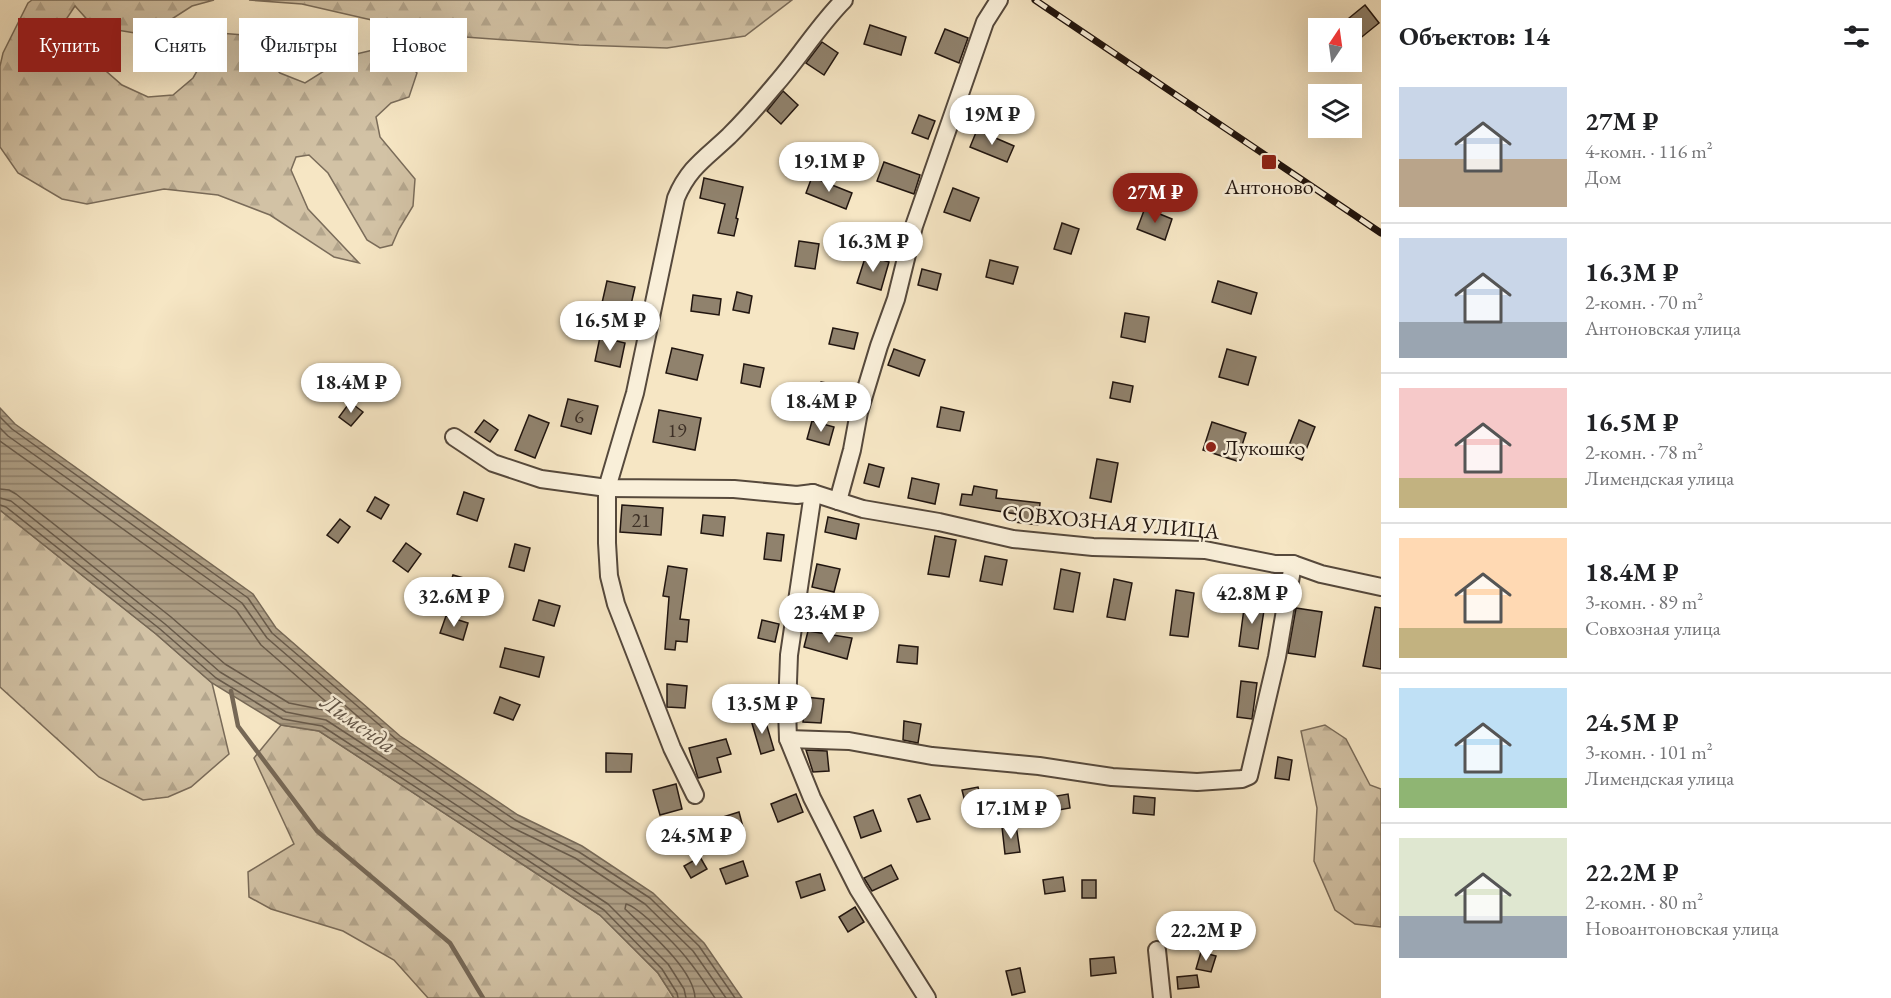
<!DOCTYPE html>
<html lang="ru">
<meta charset="utf-8">
<style>
:root{--surface:#fff;--page:#f6f6f6;--text:#202124;--muted:#757577;--line:#e0e0e0;--accent:#8f2418}
body{margin:0;font-family:"EB Garamond",serif;background:var(--page);color:var(--text);height:100vh;display:flex;flex-direction:column;font-size:22px;white-space:nowrap}
*{box-sizing:border-box;margin:0}
p{font-size:20px;color:var(--muted)}
.icon{flex:none;width:33px;height:33px;fill:none;stroke:currentColor;stroke-width:2;stroke-linecap:round;stroke-linejoin:round}
.map{position:relative;flex:1;overflow:hidden}
.panel{display:flex;flex-direction:column;background:var(--surface);width:510px}
.panel>*{flex:none}
.banner{position:absolute;left:18px;top:18px;width:570px;height:54px;display:flex;gap:12px}
.needle{width:39px;rotate:13deg}
.tools{position:absolute;left:1308px;top:18px;display:grid;gap:12px}
.tools a{display:grid;place-items:center;width:54px;height:54px;border-radius:0px;background:var(--surface);box-shadow:0 6px 24px #0002;font-size:30px}
.price{position:absolute;translate:-50% -51px;padding:0 14px;border-radius:21px;background:#fff;color:#222;font-size:20px;line-height:39px;filter:drop-shadow(0 2px 3px #0008)}
.price::after{content:'';position:absolute;left:50%;top:36px;width:18px;height:14px;margin-left:-9px;background:inherit;clip-path:polygon(0 0,100% 0,50% 100%)}
.price.on{background:var(--accent);color:#fff}
ul{padding:0;list-style:none}
li{display:flex;align-items:center;gap:18px;height:150px;padding:0 18px}
li+li{border-top:2px solid var(--line)}
li span{display:grid;place-items:center;flex:none;width:168px;height:120px;border-radius:0px;color:#555}
li>.icon{margin-inline-start:auto}
span .icon{width:72px;height:72px;fill:#fffc;stroke-width:1}
li b{font-size:26px}
h2{display:flex;justify-content:space-between;align-items:center;height:72px;padding:0 18px;font-size:26px}
.chip{padding:0 21px;border-radius:0px;background:var(--surface);box-shadow:0 6px 24px #0002;font-size:21px;line-height:54px}
.chip.on{background:var(--accent);color:#fff}
main{display:flex;flex:1;min-height:0}
.map>svg:first-child{display:block}
</style>
<main>
<div class="map">
<svg width="1381" height="998" viewBox="0 0 1381 998">
<defs>
<pattern id="forest-firs" width="22" height="20" patternUnits="userSpaceOnUse" patternTransform="scale(1.5)"><rect width="22" height="20" fill="#d2c2a5"/><path d="M5 1l3.5 6h-7zM16 11l3.5 6h-7z" fill="#b4a68d"/></pattern>
<pattern id="water-rules" width="6" height="5" patternUnits="userSpaceOnUse" patternTransform="scale(1.5)"><rect width="6" height="5" fill="#ae9f86"/><path d="M0 2.5h6" fill="none" stroke="#8d806c"/></pattern>
</defs>
<rect width="100%" height="100%" fill="#f6e6c4"/>
<filter id="stains"><feTurbulence type="fractalNoise" baseFrequency=".00333" numOctaves="4"/><feColorMatrix values="0 0 0 0 .2 0 0 0 0 .09 0 0 0 0 .02 0 0 0 .5 -.17"/></filter>
<radialGradient id="worn" r=".72"><stop offset=".6" stop-color="#630" stop-opacity="0"/><stop offset="1" stop-color="#630" stop-opacity=".3"/></radialGradient>
<g fill="url(#forest-firs)" stroke="#7a6c5a" stroke-width="1.5">
<polygon points="32,0 214,0 192,6 147,35 93,26 75,6 65,21 82,50 122,85 148,97 173,95 193,78 219,33 244,35 280,73 305,83 348,56 373,50 398,54 417,73 409,97 391,103 376,117 380,137 415,179 413,206 399,229 392,245 380,248 367,240 328,173 309,155 296,157 291,170 308,209 359,263 334,257 270,215 218,195 164,189 87,204 62,199 18,173 0,147 0,66 3,53 28,3"/>
<polygon points="249,0 792,0 745,36 667,48 579,45 437,35 302,4"/>
<polygon points="0,510 156,634 212,683 229,754 191,787 168,797 143,800 99,777 0,687"/>
<polygon points="281,725 319,731 600,915 658,973 674,998 428,998 394,960 343,931 271,909 249,897 248,872 294,844 254,758"/>
<polygon points="1325,725 1346,739 1370,785 1381,789 1381,927 1355,924 1335,910 1314,861 1317,808 1301,731"/>
</g>
<polygon fill="url(#water-rules)" stroke="#766856" stroke-width="1.5" points="0,408 15,424 253,594 276,628 400,736 518,815 582,846 653,893 704,943 742,998 674,998 658,973 600,915 319,731 281,725 212,683 156,634 0,510"/>
<g fill="none" stroke-linecap="round" stroke-linejoin="round">
<g stroke="#685a4a" stroke-width="1.5">
<polyline points="0,417 12,429 248,598 272,633 397,740 515,820 579,852 650,898 699,946 735,998"/>
<polyline points="0,428 8,436 242,603 267,638 392,746 511,827 575,858 645,904 693,951 726,998"/>
<polyline points="0,441 236,610 261,645 331,706 332,710 329,711 289,703 225,664 171,617 16,494 9,490 0,489"/>
<polyline points="0,498 11,501 165,624 220,672 286,712 326,720 608,904 668,964 684,989 686,998"/>
<polyline points="0,505 6,507 160,629 216,678 283,719 322,726 604,910 662,969 677,993 678,998"/>
<path d="M695,998C694,969 646,929 625,909L626,904C638,906 679,948 688,960C698,972 706,985 715,998"/>
</g>
<polyline stroke="#766856" stroke-width="4.5" points="231,691 238,726 317,831 450,943 483,998"/>
</g>
<g fill="#90826d" stroke="#21150f" stroke-width="1.5">
<polygon points="1365,5 1379,23 1358,40 1352,32 1352,28 1348,28 1343,23"/>
<polygon points="870,25 906,37 901,55 864,44"/>
<polygon points="945,29 968,38 959,63 935,53"/>
<polygon points="822,42 838,53 824,75 806,63"/>
<polygon points="783,91 798,105 781,124 767,111"/>
<polygon points="919,115 935,121 928,139 912,133"/>
<polygon points="977,130 1014,146 1007,162 970,147"/>
<polygon points="884,162 920,175 914,194 877,181"/>
<polygon points="812,177 852,193 846,209 806,193"/>
<polygon points="704,178 743,187 736,218 738,219 734,236 718,233 725,204 700,198"/>
<polygon points="953,188 979,198 970,221 944,212"/>
<polygon points="1145,208 1172,219 1165,240 1137,229"/>
<polygon points="1062,223 1079,229 1071,254 1054,249"/>
<polygon points="799,241 819,244 815,269 795,266"/>
<polygon points="866,255 889,262 881,290 857,283"/>
<polygon points="990,260 1018,267 1013,284 986,277"/>
<polygon points="922,269 941,274 937,290 918,285"/>
<polygon points="607,281 635,287 630,309 602,303"/>
<polygon points="1218,281 1257,293 1251,314 1212,302"/>
<polygon points="737,292 752,296 749,313 733,310"/>
<polygon points="693,295 721,299 719,315 691,311"/>
<polygon points="1125,313 1149,317 1145,342 1121,337"/>
<polygon points="833,328 858,333 854,349 829,344"/>
<polygon points="600,337 625,343 620,367 595,361"/>
<polygon points="672,348 703,355 697,380 666,373"/>
<polygon points="894,349 925,360 919,376 888,365"/>
<polygon points="1227,349 1256,357 1248,385 1219,377"/>
<polygon points="744,364 764,368 760,387 741,383"/>
<polygon points="821,382 843,386 840,402 818,398"/>
<polygon points="1113,382 1133,386 1130,402 1110,398"/>
<polygon points="568,399 598,406 591,434 561,426"/>
<polygon points="350,402 363,412 351,426 339,417"/>
<polygon points="941,407 964,412 960,431 937,427"/>
<polygon points="659,410 701,418 695,450 653,442"/>
<polygon points="529,415 549,423 535,458 515,450"/>
<polygon points="484,420 498,430 490,442 475,432"/>
<polygon points="1299,420 1315,427 1302,460 1286,453"/>
<polygon points="812,421 834,427 829,445 807,439"/>
<polygon points="1212,422 1246,433 1237,461 1203,450"/>
<polygon points="1097,459 1118,463 1111,502 1090,498"/>
<polygon points="869,464 884,468 879,487 864,483"/>
<polygon points="912,478 939,484 935,504 908,498"/>
<polygon points="974,486 997,490 996,498 1040,503 1038,525 1015,522 1016,514 960,505 962,494 972,495"/>
<polygon points="464,492 484,499 477,521 457,514"/>
<polygon points="375,497 389,505 381,519 367,511"/>
<polygon points="622,505 663,508 661,535 620,532"/>
<polygon points="703,515 725,517 723,536 701,533"/>
<polygon points="828,517 859,524 856,539 825,532"/>
<polygon points="340,519 350,527 338,543 327,535"/>
<polygon points="767,533 784,535 781,561 764,559"/>
<polygon points="935,536 956,540 949,577 928,574"/>
<polygon points="406,543 421,554 408,572 393,561"/>
<polygon points="515,544 530,548 524,571 509,567"/>
<polygon points="985,556 1007,560 1002,585 980,581"/>
<polygon points="817,564 840,569 834,592 812,587"/>
<polygon points="668,566 687,569 680,619 689,620 687,642 676,641 675,650 665,649 669,597 663,596"/>
<polygon points="1061,569 1080,573 1073,612 1054,609"/>
<polygon points="453,575 471,580 466,596 448,590"/>
<polygon points="1114,579 1132,583 1125,620 1107,617"/>
<polygon points="1176,590 1194,593 1188,637 1170,635"/>
<polygon points="539,600 560,606 554,626 533,620"/>
<polygon points="1245,601 1265,604 1258,649 1239,646"/>
<polygon points="1375,607 1381,608 1381,669 1363,666"/>
<polygon points="1296,608 1322,612 1315,657 1288,653"/>
<polygon points="446,616 468,623 463,640 440,633"/>
<polygon points="762,620 779,624 775,642 758,638"/>
<polygon points="808,631 852,638 847,659 804,647"/>
<polygon points="899,645 918,647 917,664 897,662"/>
<polygon points="505,648 544,657 539,677 500,667"/>
<polygon points="1241,681 1257,683 1252,719 1237,717"/>
<polygon points="667,684 687,686 685,708 667,707"/>
<polygon points="500,697 520,705 513,720 494,713"/>
<polygon points="805,697 824,699 821,723 803,722"/>
<polygon points="764,716 774,750 761,754 751,720"/>
<polygon points="904,721 921,724 918,743 903,740"/>
<polygon points="726,739 731,754 717,758 721,772 698,778 689,748"/>
<polygon points="806,750 827,751 829,771 813,772"/>
<polygon points="606,753 632,754 631,772 606,772"/>
<polygon points="1278,757 1292,760 1289,780 1275,778"/>
<polygon points="676,784 682,809 660,815 653,790"/>
<polygon points="978,787 983,806 967,810 962,790"/>
<polygon points="796,794 803,812 778,822 771,804"/>
<polygon points="1068,794 1070,808 1048,812 1045,798"/>
<polygon points="920,795 930,819 917,822 908,799"/>
<polygon points="1134,796 1155,798 1154,815 1133,813"/>
<polygon points="873,810 881,831 861,838 854,817"/>
<polygon points="739,812 743,827 711,837 707,822"/>
<polygon points="1016,825 1020,852 1005,854 1002,827"/>
<polygon points="700,857 707,869 691,878 684,866"/>
<polygon points="743,861 748,876 726,884 720,869"/>
<polygon points="891,865 898,879 872,891 864,878"/>
<polygon points="820,874 825,890 801,898 796,882"/>
<polygon points="1063,877 1065,891 1045,894 1043,880"/>
<rect x="1082" y="880" width="14" height="18"/>
<polygon points="855,907 864,922 848,932 839,917"/>
<polygon points="1201,952 1216,956 1211,972 1196,969"/>
<polygon points="1114,957 1116,973 1091,976 1090,959"/>
<polygon points="1020,968 1025,992 1012,995 1006,971"/>
<polygon points="1197,975 1199,987 1178,989 1177,977"/>
</g>
<g fill="none" stroke-linecap="round" stroke-linejoin="round">
<defs>
<g id="street">
<polyline points="454,437 493,463 541,479 607,488 734,489 797,495 813,493 863,509 939,522 1013,539 1093,547 1205,550 1275,564 1293,564 1321,574 1381,587"/>
<polyline points="813,493 789,655 787,709 788,739 812,798 858,889 927,998"/>
<polyline points="838,501 852,450 859,412 879,346 896,299 914,226 985,22 999,0"/>
<polyline points="788,739 849,741 932,756 1039,766 1112,777 1197,782 1242,779 1249,776 1277,657 1293,564"/>
<path d="M695,795L672,748L616,604L609,576L607,543V488L635,393L676,198C689,167 706,158 729,136C745,120 760,103 775,85C799,58 818,26 844,0"/>
<polyline points="1157,950 1162,998"/>
</g>
</defs>
<use href="#street" stroke="#56493c" stroke-width="20"/>
<use href="#street" stroke="#f9efd9" stroke-width="16"/>
<defs>
<polyline id="rail" points="1035,0 1381,233"/>
</defs>
<use href="#rail" stroke="#21150f" stroke-width="7"/>
<use href="#rail" stroke="#f9efd9" stroke-width="4.5" stroke-dasharray="14" stroke-linecap="butt"/>
</g>
<g fill="#8f2418" stroke="#f9efd9" stroke-width="2">
<rect x="1261" y="154" width="16" height="16" rx="3"/>
<circle cx="1211" cy="447" r="6"/>
</g>
<g text-anchor="middle" dominant-baseline="central" stroke-width="5" stroke-linejoin="round" paint-order="stroke">
<g font-size="20" fill="#3d3026">
<text x="579" y="416">6</text>
<text x="677" y="430">19</text>
<text x="641" y="520">21</text>
</g>
<g font-size="22" fill="#21150f" stroke="#f9efd9">
<text x="1269" y="186">Антоново</text>
<text x="1223" y="447" text-anchor="start">Лукошко</text>
</g>
<g font-size="22" fill="#21150f" stroke="#f9efd9">
<text transform="translate(1111 522) rotate(5)">СОВХОЗНАЯ УЛИЦА</text>
</g>
<g font-size="24" font-style="italic" fill="#605345" stroke="#f9efd9">
<text transform="translate(359 723) rotate(35)">Лименда</text>
</g>
</g>
<rect width="100%" height="100%" filter="url(#stains)"/>
<rect width="100%" height="100%" fill="url(#worn)"/>
</svg>
<div class="tools">
<a><svg class="needle" viewBox="-14 -14 28 28"><path d="M0-13l5 13h-10z" fill="#e53935"/><path d="M0 13l5-13h-10z" fill="#757577"/></svg></a>
<a><svg class="icon" aria-label="layers" viewBox="0 0 24 24"><path d="M12 4l9 5-9 5-9-5zM3 14l9 5 9-5"/></svg></a>
</div>
<b class="price" style="left:992px;top:146px">19M ₽</b>
<b class="price" style="left:829px;top:193px">19.1M ₽</b>
<b class="price on" style="left:1155px;top:224px">27M ₽</b>
<b class="price" style="left:873px;top:273px">16.3M ₽</b>
<b class="price" style="left:610px;top:352px">16.5M ₽</b>
<b class="price" style="left:351px;top:414px">18.4M ₽</b>
<b class="price" style="left:821px;top:433px">18.4M ₽</b>
<b class="price" style="left:1252px;top:625px">42.8M ₽</b>
<b class="price" style="left:454px;top:628px">32.6M ₽</b>
<b class="price" style="left:829px;top:644px">23.4M ₽</b>
<b class="price" style="left:762px;top:735px">13.5M ₽</b>
<b class="price" style="left:1011px;top:840px">17.1M ₽</b>
<b class="price" style="left:696px;top:867px">24.5M ₽</b>
<b class="price" style="left:1206px;top:962px">22.2M ₽</b>
<div class="banner">
<a class="chip on">Купить</a>
<a class="chip">Снять</a>
<a class="chip">Фильтры</a>
<a class="chip">Новое</a>
</div>
</div>
<section class="panel">
<h2>Объектов: 14<svg class="icon" aria-label="filters" viewBox="0 0 24 24"><path d="M4 7h16M4 17h16"/><circle cx="9" cy="7" r="2"/><circle cx="15" cy="17" r="2"/></svg></h2>
<ul>
<li><span style="background:linear-gradient(#c9d6e8 60%,#b9a48a 0)"><svg class="icon" aria-label="home" viewBox="0 0 24 24"><path d="M3 11l9-7 9 7M6 9v11h12V9"/></svg></span><div><b>27M ₽</b><p>4-комн. · 116 m²</p><p>Дом</p></div></li>
<li><span style="background:linear-gradient(#c9d6e8 70%,#9aa5b1 0)"><svg class="icon" aria-label="home" viewBox="0 0 24 24"><path d="M3 11l9-7 9 7M6 9v11h12V9"/></svg></span><div><b>16.3M ₽</b><p>2-комн. · 70 m²</p><p>Антоновская улица</p></div></li>
<li><span style="background:linear-gradient(#f6c9c9 75%,#c2b280 0)"><svg class="icon" aria-label="home" viewBox="0 0 24 24"><path d="M3 11l9-7 9 7M6 9v11h12V9"/></svg></span><div><b>16.5M ₽</b><p>2-комн. · 78 m²</p><p>Лимендская улица</p></div></li>
<li><span style="background:linear-gradient(#ffd9b3 75%,#c2b280 0)"><svg class="icon" aria-label="home" viewBox="0 0 24 24"><path d="M3 11l9-7 9 7M6 9v11h12V9"/></svg></span><div><b>18.4M ₽</b><p>3-комн. · 89 m²</p><p>Совхозная улица</p></div></li>
<li><span style="background:linear-gradient(#bfe0f5 75%,#8fb573 0)"><svg class="icon" aria-label="home" viewBox="0 0 24 24"><path d="M3 11l9-7 9 7M6 9v11h12V9"/></svg></span><div><b>24.5M ₽</b><p>3-комн. · 101 m²</p><p>Лимендская улица</p></div></li>
<li><span style="background:linear-gradient(#dfe7d0 65%,#9aa5b1 0)"><svg class="icon" aria-label="home" viewBox="0 0 24 24"><path d="M3 11l9-7 9 7M6 9v11h12V9"/></svg></span><div><b>22.2M ₽</b><p>2-комн. · 80 m²</p><p>Новоантоновская улица</p></div></li>
</ul>
</section>
</main>
